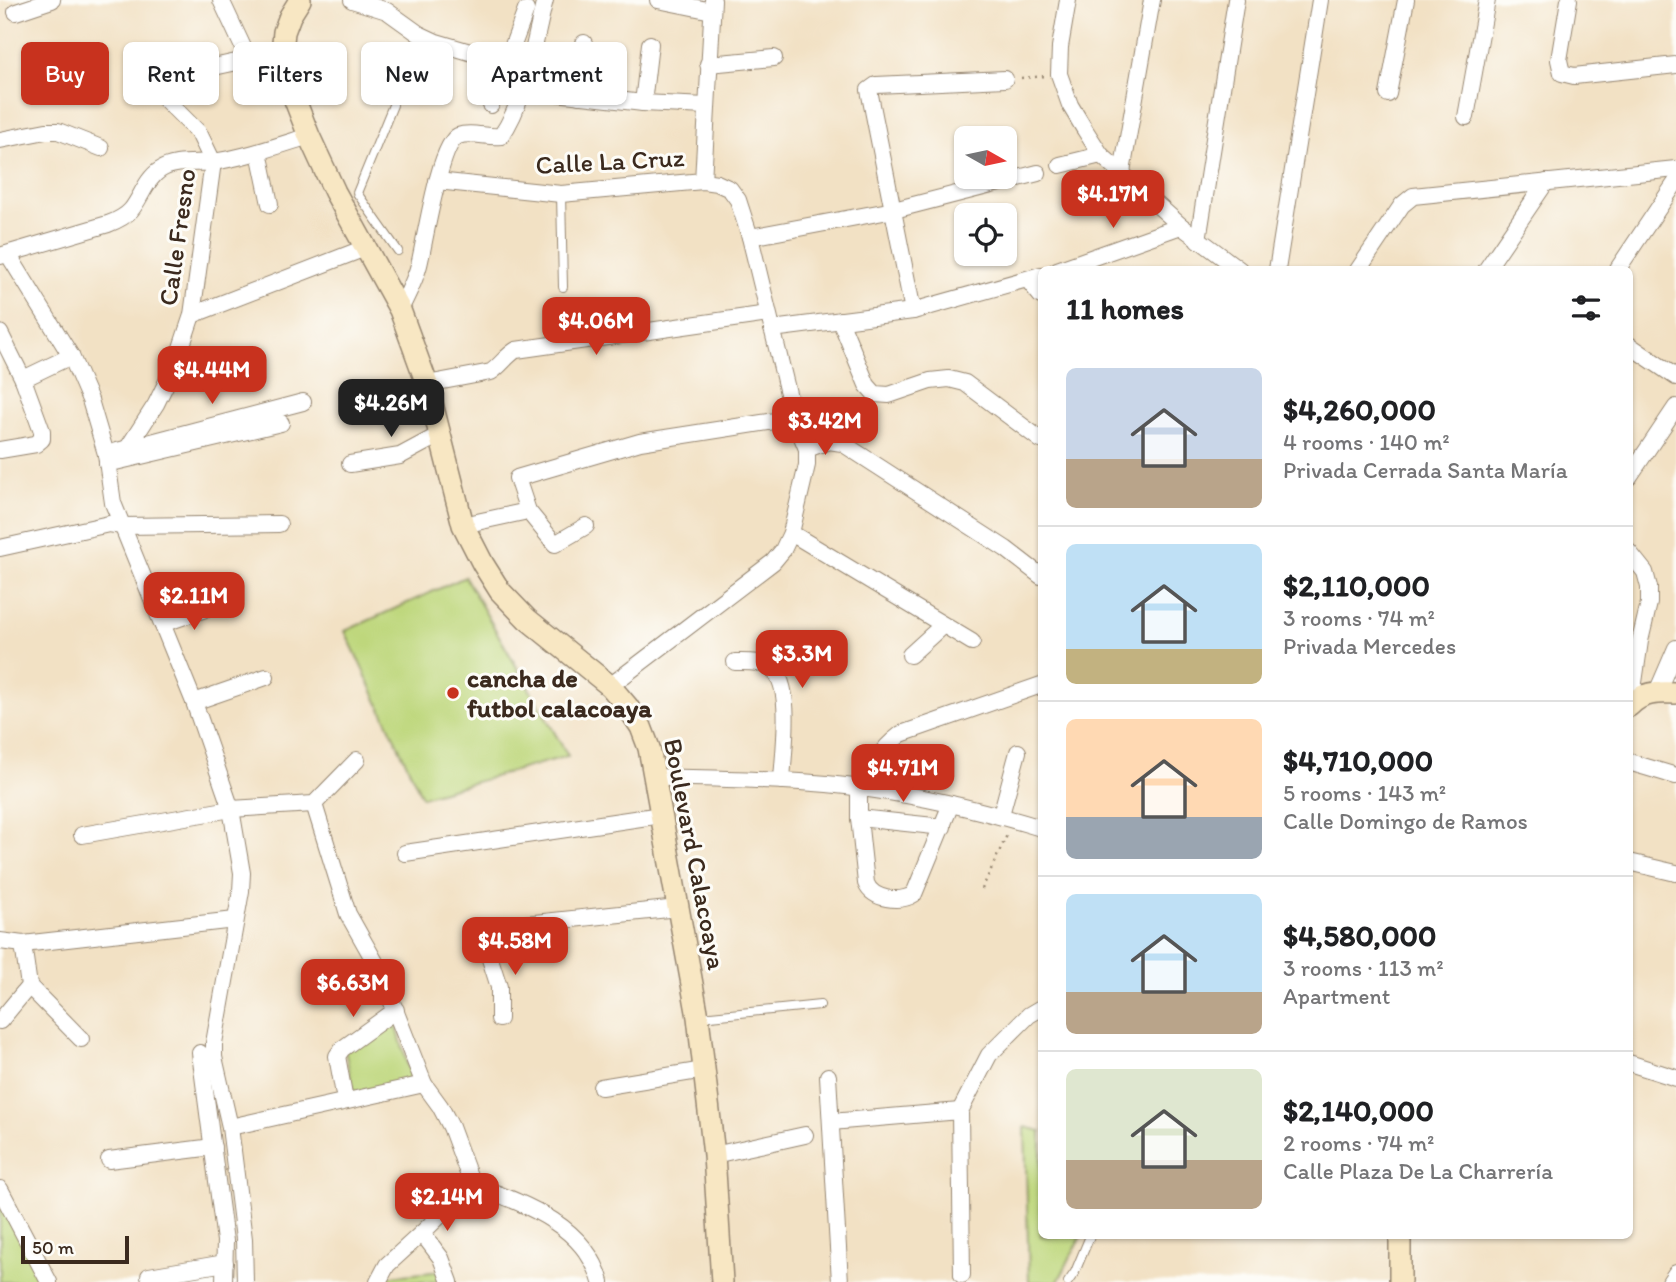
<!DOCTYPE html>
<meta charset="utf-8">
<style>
:root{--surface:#fff;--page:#f6f6f6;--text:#202124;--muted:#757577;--line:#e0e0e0;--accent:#c8321e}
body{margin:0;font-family:Itim,sans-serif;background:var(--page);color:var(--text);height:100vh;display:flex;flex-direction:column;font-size:26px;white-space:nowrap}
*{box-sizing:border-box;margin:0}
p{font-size:23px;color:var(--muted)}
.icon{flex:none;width:38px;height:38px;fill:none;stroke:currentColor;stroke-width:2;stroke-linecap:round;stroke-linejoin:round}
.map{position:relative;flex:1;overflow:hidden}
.sheet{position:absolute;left:1038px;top:266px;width:595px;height:973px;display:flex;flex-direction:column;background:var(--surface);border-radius:10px;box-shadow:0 2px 5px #0004}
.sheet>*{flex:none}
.guide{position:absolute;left:21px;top:42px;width:665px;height:63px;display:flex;gap:14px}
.needle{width:46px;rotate:99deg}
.buttons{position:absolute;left:954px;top:126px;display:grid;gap:14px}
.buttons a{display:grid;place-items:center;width:63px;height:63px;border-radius:10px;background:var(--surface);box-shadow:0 2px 5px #0004;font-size:35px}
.scale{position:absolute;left:21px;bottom:18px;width:108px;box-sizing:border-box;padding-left:7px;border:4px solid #3b2a1e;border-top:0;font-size:19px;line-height:24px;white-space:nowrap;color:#3b2a1e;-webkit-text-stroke:5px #fdfcf7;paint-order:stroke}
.price{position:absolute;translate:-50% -60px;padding:0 16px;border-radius:14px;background:var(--accent);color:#fff;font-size:23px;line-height:46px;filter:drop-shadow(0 2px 4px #0008)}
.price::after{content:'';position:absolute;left:50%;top:42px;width:21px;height:16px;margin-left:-10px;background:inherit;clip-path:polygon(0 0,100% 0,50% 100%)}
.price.active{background:#222;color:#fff}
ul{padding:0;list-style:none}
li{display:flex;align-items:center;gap:21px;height:175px;padding:0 28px}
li+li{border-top:2px solid var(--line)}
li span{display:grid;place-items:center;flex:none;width:196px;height:140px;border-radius:10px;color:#555}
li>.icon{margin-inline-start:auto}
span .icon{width:84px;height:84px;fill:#fffc;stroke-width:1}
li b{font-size:30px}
h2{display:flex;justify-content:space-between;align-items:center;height:84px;padding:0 28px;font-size:30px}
.pill{padding:0 24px;border-radius:10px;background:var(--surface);box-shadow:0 2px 5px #0004;font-size:24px;line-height:63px}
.pill.active{background:var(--accent);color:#fff}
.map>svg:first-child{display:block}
</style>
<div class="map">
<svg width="1676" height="1282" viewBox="0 0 1676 1282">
<rect width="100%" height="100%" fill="#fdfcf7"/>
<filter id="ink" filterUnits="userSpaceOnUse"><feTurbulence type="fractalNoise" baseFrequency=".0143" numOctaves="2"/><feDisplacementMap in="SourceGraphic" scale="14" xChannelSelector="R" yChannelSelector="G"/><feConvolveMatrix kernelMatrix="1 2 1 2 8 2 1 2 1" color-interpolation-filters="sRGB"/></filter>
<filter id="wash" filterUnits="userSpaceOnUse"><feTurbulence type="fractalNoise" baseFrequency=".00686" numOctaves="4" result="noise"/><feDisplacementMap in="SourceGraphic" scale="28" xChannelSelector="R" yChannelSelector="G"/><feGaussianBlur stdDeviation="1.57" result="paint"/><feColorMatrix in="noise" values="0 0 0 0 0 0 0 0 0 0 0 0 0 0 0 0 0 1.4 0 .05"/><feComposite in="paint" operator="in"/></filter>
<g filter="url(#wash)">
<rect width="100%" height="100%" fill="#f2e1c4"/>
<g fill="#bed77c" stroke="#7c804d" stroke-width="2">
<polygon points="465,577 568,756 422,797 345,631"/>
<polygon points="394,1016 412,1081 354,1093 345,1051"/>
<polygon points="1025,1127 1041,1131 1041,1236 1081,1236 1058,1282 1029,1282"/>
<polygon points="0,1192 47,1282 0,1282"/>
<polygon points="442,1271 445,1282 383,1282 383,1277"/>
</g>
</g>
<g filter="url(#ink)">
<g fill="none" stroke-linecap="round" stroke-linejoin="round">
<defs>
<g id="lane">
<polyline points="393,105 357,193 398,251"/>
<polyline points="561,194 563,287"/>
<polyline points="701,1017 820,1005"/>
<polyline points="1068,1282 1075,1272 1090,1236"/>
</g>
<g id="street">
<polyline points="221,0 248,58"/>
<polyline points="352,0 387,11 419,34 436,42 507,63"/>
<polyline points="658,0 712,11"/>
<polyline points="1068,0 1060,47 1059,74 1070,105 1085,130 1101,155 1181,226 1240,270"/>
<polyline points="1569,0 1559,60 1562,73 1574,76 1676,65"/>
<polyline points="16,12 52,0"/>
<polyline points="708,64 774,58"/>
<polyline points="522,89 643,103 706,106"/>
<polyline points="1388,94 1406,0"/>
<polyline points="579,96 584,43"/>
<polyline points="643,103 650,44"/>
<polyline points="491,105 526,10"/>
<polyline points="1466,117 1487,0"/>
<polyline points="0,140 46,131 58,131 101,148"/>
<polyline points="259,152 270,204"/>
<polyline points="1060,165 1101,155"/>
<polyline points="1122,172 1152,0"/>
<polyline points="437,181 561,194 703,181 717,183 730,189 738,200 750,237 794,418 807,449 807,465 791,533 783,550 773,562 610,686"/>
<polyline points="703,181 713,0"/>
<polyline points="750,237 894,210 1038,173"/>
<polyline points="1198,240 1236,0"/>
<polyline points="8,254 71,356 90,400 106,454 113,503 194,702 231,809 242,873 241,891 214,1043 214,1057 230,1127 244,1239 245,1282"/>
<path d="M0,256L108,224C116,221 125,217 131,210C141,198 146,179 160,170C174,160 196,164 213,162C246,157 277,146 309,136"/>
<polyline points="1057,270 1181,226"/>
<polyline points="1277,270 1320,0"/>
<polyline points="1358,270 1402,205 1413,196 1676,169"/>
<polyline points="1486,270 1546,182"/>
<polyline points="1617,270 1676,182"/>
<polyline points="1028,280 1041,296"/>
<path d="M400,310C407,295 415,281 419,265C425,242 439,145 458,136C471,131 488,138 501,136C526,101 534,42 545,0"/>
<polyline points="913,311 869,90 876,85 1005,79"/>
<polyline points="192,315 365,248"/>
<polyline points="840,320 867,385 875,394 889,395 930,381 949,379 965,383 1041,440"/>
<polyline points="772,329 913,311 1041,275"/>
<polyline points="0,333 23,379 42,431 42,439 36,444 0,450"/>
<polyline points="1629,345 1676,377"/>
<polyline points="23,379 71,356"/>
<path d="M427,384L491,372C501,365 506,356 516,350L768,314"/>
<polyline points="129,446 156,404 176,363 192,315 213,162 199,133 159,93 160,83 168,77 282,52"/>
<polyline points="807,449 829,441 842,443 1006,549 1041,576"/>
<polyline points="106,454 303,402"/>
<polyline points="107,464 281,423"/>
<polyline points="350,464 400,456 439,435"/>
<polyline points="1629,477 1676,407"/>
<polyline points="463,525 528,511"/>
<polyline points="586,526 555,544 528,511 517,478 640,442 794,418"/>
<polyline points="791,533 972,642"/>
<polyline points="0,548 109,524 122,526 279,524"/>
<polyline points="1629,552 1645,572 1649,587 1649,603 1640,641 1631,703"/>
<polyline points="162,624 214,606"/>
<polyline points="910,655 943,625"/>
<path d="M735,662C748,662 762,661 772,669C794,686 783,755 782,781"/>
<polyline points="1657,692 1676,648"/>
<polyline points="194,702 266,677"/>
<polyline points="1629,762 1676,776"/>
<path d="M655,777C726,779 798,779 869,789C927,797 985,811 1041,828"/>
<path d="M859,788V818L866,883C872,900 900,903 914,894L951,804"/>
<path d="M870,789C874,761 879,751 901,734L1041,685"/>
<path d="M314,804L348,914L379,969L424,1084L440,1106L451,1127L472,1184C522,1203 585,1224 601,1282"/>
<polyline points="1001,815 1018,752"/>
<polyline points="859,818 943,827"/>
<polyline points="82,835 231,809 314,804 357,760"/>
<polyline points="405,853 661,815"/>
<polyline points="1629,862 1676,873"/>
<polyline points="0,941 23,944 29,986 0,1021"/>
<polyline points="23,944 235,920"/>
<polyline points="29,986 81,1039"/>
<polyline points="499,1019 499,987 485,943 486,933 495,927 678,908"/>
<polyline points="200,1053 225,1241 224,1282"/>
<polyline points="1629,1063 1676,1078"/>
<polyline points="828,1076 840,1282"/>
<polyline points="601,1087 704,1070"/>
<polyline points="345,1100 337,1056 342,1049 396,1010"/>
<polyline points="831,1122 960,1111"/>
<polyline points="230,1127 424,1084"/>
<polyline points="714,1155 805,1135"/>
<polyline points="109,1160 213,1147"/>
<polyline points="0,1189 49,1282"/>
<polyline points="962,1275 960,1111 989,1055 1029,1015 1041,1008"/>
<polyline points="149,1276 225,1263"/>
<polyline points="378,1282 387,1265 422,1233"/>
<polyline points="450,1282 441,1258 422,1233 472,1184"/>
<polyline points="1670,1282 1676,1273"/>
</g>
<g id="secondary">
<polyline points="300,0 290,16 284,32 282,52 284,72 309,136 335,192 400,310 427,384 463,525 483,564 500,591 527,619 610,686 627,706 641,727 649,748 698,1017 714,1155 722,1282"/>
<path d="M1629,706C1642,692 1658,692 1676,693"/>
<polyline points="1400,1236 1400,1282"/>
</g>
</defs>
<use href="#lane" stroke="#968671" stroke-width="10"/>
<use href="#street" stroke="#968671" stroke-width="18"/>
<use href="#secondary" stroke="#968671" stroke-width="24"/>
<g stroke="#968671" stroke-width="2.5" stroke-dasharray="2 5" stroke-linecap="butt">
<polyline points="1021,78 1046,76"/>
<polyline points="982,889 1007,835"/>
</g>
<use href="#lane" stroke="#fff" stroke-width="8"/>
<use href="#street" stroke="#fff" stroke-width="16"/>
<use href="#secondary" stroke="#f8e7c3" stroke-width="21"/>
</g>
</g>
<circle fill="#c8321e" stroke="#fdfcf7" stroke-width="2.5" cx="453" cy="693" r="7"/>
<g text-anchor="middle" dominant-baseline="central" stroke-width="6" stroke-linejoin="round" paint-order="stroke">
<g font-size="26" fill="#3b2a1e" stroke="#fdfcf7">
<text transform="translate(610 161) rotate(-3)">Calle La Cruz</text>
<text transform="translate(177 237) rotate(-82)">Calle Fresno</text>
<text transform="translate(695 854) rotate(79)">Boulevard Calacoaya</text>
</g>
<g font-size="26" font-weight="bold" fill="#3b2a1e" stroke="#fdfcf7" text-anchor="start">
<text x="467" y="678">cancha de<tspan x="467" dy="30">futbol calacoaya</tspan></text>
</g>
</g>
</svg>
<div class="buttons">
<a><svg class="needle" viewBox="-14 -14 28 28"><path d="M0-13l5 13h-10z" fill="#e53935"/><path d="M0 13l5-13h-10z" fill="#757577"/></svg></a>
<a><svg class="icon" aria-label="locate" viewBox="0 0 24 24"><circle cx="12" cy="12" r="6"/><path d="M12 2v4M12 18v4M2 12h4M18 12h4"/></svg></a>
</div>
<div class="scale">50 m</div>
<b class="price" style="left:1113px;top:230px">$4.17M</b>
<b class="price" style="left:596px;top:357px">$4.06M</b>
<b class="price" style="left:212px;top:406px">$4.44M</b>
<b class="price active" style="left:391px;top:439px">$4.26M</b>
<b class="price" style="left:825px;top:457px">$3.42M</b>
<b class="price" style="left:194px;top:632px">$2.11M</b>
<b class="price" style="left:802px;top:690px">$3.3M</b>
<b class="price" style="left:903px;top:804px">$4.71M</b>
<b class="price" style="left:515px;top:977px">$4.58M</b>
<b class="price" style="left:353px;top:1019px">$6.63M</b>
<b class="price" style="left:447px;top:1233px">$2.14M</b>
<div class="guide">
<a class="pill active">Buy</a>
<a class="pill">Rent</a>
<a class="pill">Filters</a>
<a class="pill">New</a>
<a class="pill">Apartment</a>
</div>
<section class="sheet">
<h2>11 homes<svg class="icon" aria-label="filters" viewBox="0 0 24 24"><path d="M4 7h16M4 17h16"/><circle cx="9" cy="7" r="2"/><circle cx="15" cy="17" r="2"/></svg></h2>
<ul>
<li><span style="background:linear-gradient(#c9d6e8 65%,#b9a48a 0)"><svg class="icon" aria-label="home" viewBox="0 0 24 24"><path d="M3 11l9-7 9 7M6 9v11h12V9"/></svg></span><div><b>$4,260,000</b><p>4 rooms · 140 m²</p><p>Privada Cerrada Santa María</p></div></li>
<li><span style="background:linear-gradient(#bfe0f5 75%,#c2b280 0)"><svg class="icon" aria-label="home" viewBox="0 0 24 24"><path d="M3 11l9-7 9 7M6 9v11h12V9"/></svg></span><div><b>$2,110,000</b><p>3 rooms · 74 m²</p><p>Privada Mercedes</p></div></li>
<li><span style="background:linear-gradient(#ffd9b3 70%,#9aa5b1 0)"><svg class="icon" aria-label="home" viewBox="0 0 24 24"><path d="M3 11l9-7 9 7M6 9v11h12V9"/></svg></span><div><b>$4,710,000</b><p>5 rooms · 143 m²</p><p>Calle Domingo de Ramos</p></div></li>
<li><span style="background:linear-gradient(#bfe0f5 70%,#b9a48a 0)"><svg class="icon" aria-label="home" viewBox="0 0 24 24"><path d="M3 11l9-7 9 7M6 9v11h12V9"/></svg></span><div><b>$4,580,000</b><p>3 rooms · 113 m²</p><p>Apartment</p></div></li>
<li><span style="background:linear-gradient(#dfe7d0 65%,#b9a48a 0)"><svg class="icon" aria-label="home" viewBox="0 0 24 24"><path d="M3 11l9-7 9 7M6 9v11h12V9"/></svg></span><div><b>$2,140,000</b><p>2 rooms · 74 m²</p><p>Calle Plaza De La Charrería</p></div></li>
</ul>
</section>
</div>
